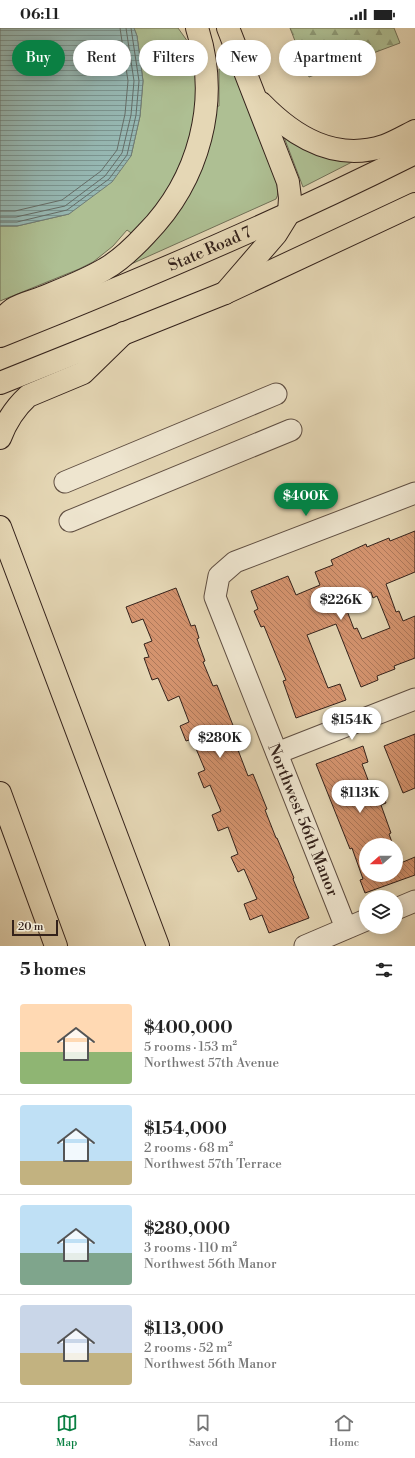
<!DOCTYPE html>
<meta charset="utf-8">
<style>
:root{--surface:#fff;--page:#f6f6f6;--text:#222;--muted:#767676;--line:#e0e0e0;--accent:#0b8043}
body{margin:0;font-family:"Libre Bodoni",serif;background:var(--page);color:var(--text);height:100vh;display:flex;flex-direction:column;font-size:15px;white-space:nowrap}
*{box-sizing:border-box;margin:0}
p{font-size:13px;color:var(--muted)}
.icon{flex:none;width:22px;height:22px;fill:none;stroke:currentColor;stroke-width:2;stroke-linecap:round;stroke-linejoin:round}
.map{position:relative;height:918px;overflow:hidden}
.drawer{display:flex;flex-direction:column;background:var(--surface);flex:1}
.drawer>*{flex:none}
.guide{position:absolute;left:12px;top:12px;width:391px;height:36px;display:flex;gap:8px}
.needle{width:26px;rotate:249deg}
.tools{position:absolute;left:359px;top:810px;display:grid;gap:8px}
.tools a{display:grid;place-items:center;width:44px;height:44px;border-radius:50%;background:var(--surface);box-shadow:0 2px 10px #0003;font-size:20px}
.scale{position:absolute;left:12px;bottom:10px;width:46px;box-sizing:border-box;padding-left:4px;border:2px solid #34221b;border-top:0;font-size:11px;line-height:14px;white-space:nowrap;color:#34221b;-webkit-text-stroke:3px #eee5cf;paint-order:stroke}
.price{position:absolute;translate:-50% -34px;padding:0 9px;border-radius:14px;background:#fff;color:#222;font-size:13px;line-height:26px;filter:drop-shadow(0 1px 2px #0008)}
.price::after{content:'';position:absolute;left:50%;top:24px;width:12px;height:9px;margin-left:-6px;background:inherit;clip-path:polygon(0 0,100% 0,50% 100%)}
.price.current{background:var(--accent);color:#fff}
ul{padding:0;list-style:none}
li{display:flex;align-items:center;gap:12px;height:100px;padding:0 20px}
li+li{border-top:1px solid var(--line)}
li span{display:grid;place-items:center;flex:none;width:112px;height:80px;border-radius:4px;color:#555}
li>.icon{margin-inline-start:auto}
span .icon{width:48px;height:48px;fill:#fffc;stroke-width:1}
li b{font-size:17px}
h2{display:flex;justify-content:space-between;align-items:center;height:48px;padding:0 20px;font-size:17px}
.chip{padding:0 14px;border-radius:18px;background:var(--surface);box-shadow:0 2px 10px #0003;font-size:14px;line-height:36px}
.chip.current{background:var(--accent);color:#fff}
.status{display:flex;justify-content:space-between;align-items:center;height:28px;padding:0 20px;background:var(--surface);direction:ltr}
.status svg{height:11px;fill:currentColor}
.menu{display:flex;justify-content:space-around;align-items:center;height:56px;border-top:1px solid var(--line);background:var(--surface);font-size:11px;color:var(--muted)}
.menu a{display:grid;justify-items:center;gap:2px}
.menu .current{color:var(--accent)}
.map>svg:first-child{display:block}
</style>
<div class="status"><b>06:11</b><svg viewBox="0 0 49 12"><path d="M0 12V9h3v3zM5 12V6h3v6zM10 12V3h3v9zM15 12V0h3v12zM26 1h20v11H26zM47 4h2v5h-2z"/></svg></div>
<div class="map">
<svg width="415" height="918" viewBox="0 0 415 918">
<defs>
<pattern id="forest-firs" width="22" height="20" patternUnits="userSpaceOnUse"><rect width="22" height="20" fill="#aebf93"/><path d="M5 1l3.5 6h-7zM16 11l3.5 6h-7z" fill="#8e9b77"/></pattern>
<pattern id="water-rules" width="6" height="5" patternUnits="userSpaceOnUse"><rect width="6" height="5" fill="#96b8b3"/><path d="M0 2.5h6" fill="none" stroke="#7b9591"/></pattern>
<pattern id="building-back-hatch" width="6" height="6" patternUnits="userSpaceOnUse"><rect width="6" height="6" fill="#d4936e"/><path d="M-1 5l2 2M0 0l6 6M5-1l2 2" fill="none" stroke="#ad785a"/></pattern>
</defs>
<rect width="100%" height="100%" fill="#e5d7b5"/>
<filter id="stains"><feTurbulence type="fractalNoise" baseFrequency=".005" numOctaves="4"/><feColorMatrix values="0 0 0 0 .2 0 0 0 0 .09 0 0 0 0 .02 0 0 0 .5 -.17"/></filter>
<radialGradient id="worn" r=".72"><stop offset=".6" stop-color="#630" stop-opacity="0"/><stop offset="1" stop-color="#630" stop-opacity=".3"/></radialGradient>
<g fill="#aebf93" stroke="#717057">
<polygon points="134,0 178,0 193,21 199,57 192,111 170,160 134,207 127,202 113,218 93,234 79,241 0,273 0,198 17,198 69,186 131,128 140,88 143,53 137,8"/>
<path d="M232,36L272,143C275,151 281,162 276,171L129,237L214,79L219,78V41Z"/>
<polygon points="284,109 352,134 303,159"/>
</g>
<polygon fill="url(#forest-firs)" stroke="#717057" points="290,0 394,0 400,15 309,49"/>
<polygon fill="url(#water-rules)" stroke="#6f7c76" points="0,0 134,0 137,8 143,53 140,88 131,128 112,154 69,186 17,198 0,198"/>
<g fill="none" stroke-linecap="round" stroke-linejoin="round">
<g stroke="#656d67" stroke-width="1">
<polyline points="0,183 15,183 62,172 101,143 117,122 125,86 128,53 120,0"/>
<polyline points="0,189 16,189 65,178 105,148 122,125 131,87 134,53 126,0"/>
<polyline points="0,194 17,194 67,182 109,151 127,127 136,87 139,53 131,0"/>
</g>
</g>
<g fill="url(#building-back-hatch)" stroke="#34221b" fill-rule="evenodd">
<path d="M415,503V544L386,556L396,584L399,583L403,593L415,588V630L394,638L395,641L377,648L378,652L361,659L336,596L307,607L328,660L340,656L346,672L296,690L283,653L286,652L264,598L261,599L254,583L258,581L251,563L288,548L296,567L320,557L315,544L333,537L331,532L366,516L367,519L389,510L390,513ZM371,564L373,570L377,568L390,600L362,611L357,600L354,601L344,575Z"/>
<polygon points="176,560 191,598 195,597 199,610 197,611 205,633 203,634 213,658 217,657 242,720 238,722 248,748 253,746 267,781 265,782 276,810 277,810 294,850 293,851 309,890 269,905 262,887 250,892 244,876 257,871 244,841 238,844 231,829 238,826 228,799 218,803 212,787 221,783 210,757 204,760 198,745 205,742 192,711 186,713 180,698 189,694 179,668 168,673 158,650 152,652 144,630 149,629 144,616 152,613 143,591 132,595 126,579"/>
<polygon points="415,706 415,760 403,765 384,718"/>
<polygon points="363,718 368,734 362,736 373,765 381,762 386,775 381,777 391,805 389,806 393,817 366,817 366,847 396,847 396,837 415,829 415,847 365,865 360,852 363,851 352,820 350,821 316,736"/>
</g>
<g fill="none" stroke-linecap="round" stroke-linejoin="round">
<defs>
<g id="minor">
<polyline points="65,454 276,366"/>
<polyline points="70,493 291,402"/>
<polyline points="277,725 415,671"/>
<polyline points="396,881 415,873"/>
<polyline points="346,900 215,569 219,548 235,534 415,465"/>
<polyline points="305,918 366,892"/>
</g>
<g id="major">
<path id="s1" d="M0,308C141,252 280,193 415,125"/>
<polyline points="0,355 225,265 415,176"/>
</g>
<g id="highway">
<path d="M261,75C294,109 335,134 384,118C395,114 405,108 415,103"/>
<polyline points="225,265 276,206 289,185 290,170 288,154 228,0"/>
<path d="M0,293C4,289 9,284 13,281C21,276 33,273 41,270C63,261 85,253 105,241C121,232 134,219 146,206C199,152 221,73 197,0"/>
<path d="M0,410C6,394 15,380 28,368L83,345L124,305"/>
<polyline points="0,499 158,918"/>
<polyline points="0,765 56,918"/>
</g>
</defs>
<use href="#minor" stroke="#604f42" stroke-width="23"/>
<use href="#major" stroke="#34221b" stroke-width="24"/>
<use href="#highway" stroke="#34221b" stroke-width="24"/>
<use href="#minor" stroke="#eee5cf" stroke-width="21"/>
<use href="#major" stroke="#e5d7b5" stroke-width="22"/>
<use href="#highway" stroke="#e5d7b5" stroke-width="22"/>
</g>
<g text-anchor="middle" dominant-baseline="central" stroke-width="3.5" stroke-linejoin="round" paint-order="stroke">
<g font-size="16" fill="#34221b" stroke="#eee5cf">
<text stroke="none"><textPath href="#s1" startOffset="227">State Road 7</textPath></text>
<text transform="translate(303 792) rotate(68)">Northwest 56th Manor</text>
</g>
</g>
<rect width="100%" height="100%" filter="url(#stains)"/>
<rect width="100%" height="100%" fill="url(#worn)"/>
</svg>
<div class="tools">
<a><svg class="needle" viewBox="-14 -14 28 28"><path d="M0-13l5 13h-10z" fill="#e53935"/><path d="M0 13l5-13h-10z" fill="#767676"/></svg></a>
<a><svg class="icon" aria-label="layers" viewBox="0 0 24 24"><path d="M12 4l9 5-9 5-9-5zM3 14l9 5 9-5"/></svg></a>
</div>
<div class="scale">20 m</div>
<b class="price current" style="left:306px;top:489px">$400K</b>
<b class="price" style="left:341px;top:593px">$226K</b>
<b class="price" style="left:352px;top:713px">$154K</b>
<b class="price" style="left:220px;top:731px">$280K</b>
<b class="price" style="left:360px;top:786px">$113K</b>
<div class="guide">
<a class="chip current">Buy</a>
<a class="chip">Rent</a>
<a class="chip">Filters</a>
<a class="chip">New</a>
<a class="chip">Apartment</a>
</div>
</div>
<section class="drawer">
<h2>5 homes<svg class="icon" aria-label="filters" viewBox="0 0 24 24"><path d="M4 7h16M4 17h16"/><circle cx="9" cy="7" r="2"/><circle cx="15" cy="17" r="2"/></svg></h2>
<ul>
<li><span style="background:linear-gradient(#ffd9b3 60%,#8fb573 0)"><svg class="icon" aria-label="home" viewBox="0 0 24 24"><path d="M3 11l9-7 9 7M6 9v11h12V9"/></svg></span><div><b>$400,000</b><p>5 rooms · 153 m²</p><p>Northwest 57th Avenue</p></div></li>
<li><span style="background:linear-gradient(#bfe0f5 70%,#c2b280 0)"><svg class="icon" aria-label="home" viewBox="0 0 24 24"><path d="M3 11l9-7 9 7M6 9v11h12V9"/></svg></span><div><b>$154,000</b><p>2 rooms · 68 m²</p><p>Northwest 57th Terrace</p></div></li>
<li><span style="background:linear-gradient(#bfe0f5 60%,#7fa58c 0)"><svg class="icon" aria-label="home" viewBox="0 0 24 24"><path d="M3 11l9-7 9 7M6 9v11h12V9"/></svg></span><div><b>$280,000</b><p>3 rooms · 110 m²</p><p>Northwest 56th Manor</p></div></li>
<li><span style="background:linear-gradient(#c9d6e8 60%,#c2b280 0)"><svg class="icon" aria-label="home" viewBox="0 0 24 24"><path d="M3 11l9-7 9 7M6 9v11h12V9"/></svg></span><div><b>$113,000</b><p>2 rooms · 52 m²</p><p>Northwest 56th Manor</p></div></li>
</ul>
</section>
<nav class="menu">
<a class="current"><svg class="icon" aria-label="map" viewBox="0 0 24 24"><path d="M3 6l6-2 6 2 6-2v14l-6 2-6-2-6 2zM9 4v14M15 6v14"/></svg>Map</a>
<a><svg class="icon" aria-label="saved" viewBox="0 0 24 24"><path d="M7 4h10v16l-5-4-5 4z"/></svg>Saved</a>
<a><svg class="icon" aria-label="home" viewBox="0 0 24 24"><path d="M3 11l9-7 9 7M6 9v11h12V9"/></svg>Home</a>
</nav>
